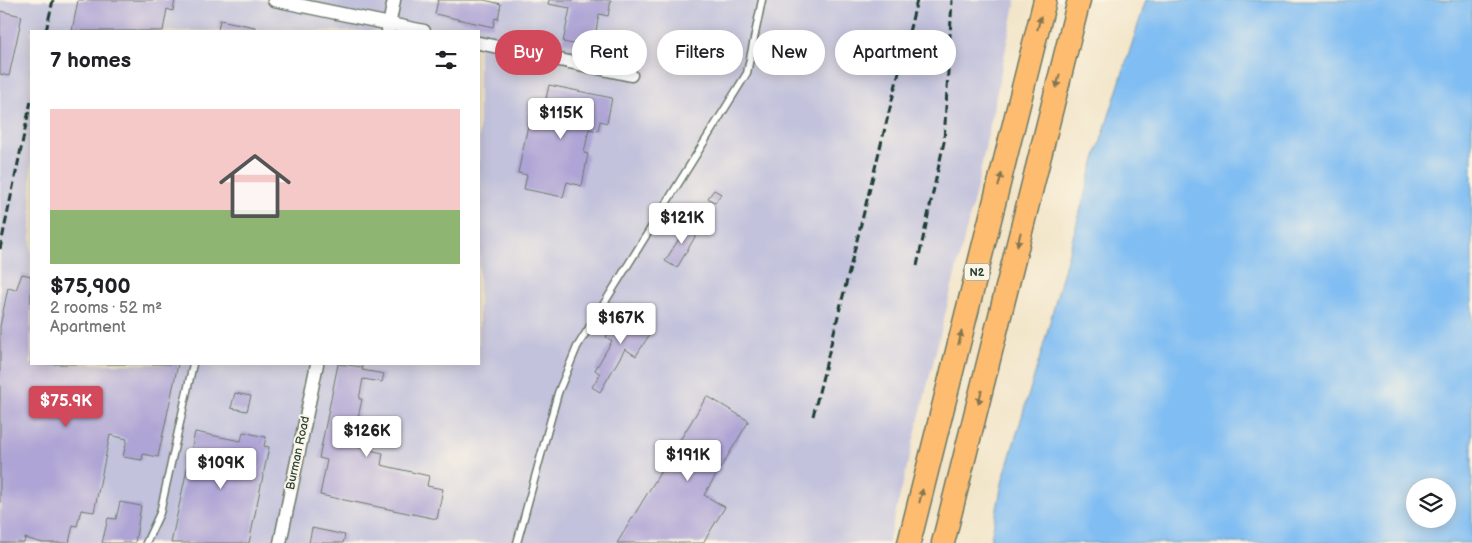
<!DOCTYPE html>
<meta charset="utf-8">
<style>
:root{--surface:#fff;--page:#f2f2f2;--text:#202124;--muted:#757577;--line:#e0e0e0;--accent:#d1495b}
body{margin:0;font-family:"Balsamiq Sans",sans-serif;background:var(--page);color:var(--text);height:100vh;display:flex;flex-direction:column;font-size:19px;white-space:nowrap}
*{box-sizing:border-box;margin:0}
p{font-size:16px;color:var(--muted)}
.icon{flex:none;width:28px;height:28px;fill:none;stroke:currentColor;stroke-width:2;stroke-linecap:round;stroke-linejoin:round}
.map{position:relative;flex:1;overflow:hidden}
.details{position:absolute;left:30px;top:30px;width:450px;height:335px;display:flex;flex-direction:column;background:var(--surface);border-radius:0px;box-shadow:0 2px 12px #0003}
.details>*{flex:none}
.banner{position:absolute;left:495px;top:30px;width:475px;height:45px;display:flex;gap:10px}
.controls{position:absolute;left:1406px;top:478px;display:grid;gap:10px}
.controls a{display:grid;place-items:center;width:50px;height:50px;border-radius:50%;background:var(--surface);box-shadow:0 2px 12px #0003;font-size:25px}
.price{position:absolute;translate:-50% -42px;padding:0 11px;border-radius:5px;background:#fff;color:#222;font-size:16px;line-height:32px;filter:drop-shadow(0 1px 2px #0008)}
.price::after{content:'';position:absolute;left:50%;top:30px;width:15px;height:11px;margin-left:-8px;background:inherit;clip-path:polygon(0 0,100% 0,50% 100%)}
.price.on{background:var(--accent);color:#fff}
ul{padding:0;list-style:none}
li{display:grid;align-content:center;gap:10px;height:265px;padding:0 20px}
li+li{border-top:1px solid var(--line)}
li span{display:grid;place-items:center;height:155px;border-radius:0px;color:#555}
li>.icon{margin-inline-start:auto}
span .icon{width:90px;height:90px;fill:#fffc;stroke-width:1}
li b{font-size:21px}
h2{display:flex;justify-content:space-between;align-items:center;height:60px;padding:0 20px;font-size:21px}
.tag{padding:0 18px;border-radius:22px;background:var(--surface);box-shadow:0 2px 12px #0003;font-size:18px;line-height:45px}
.tag.on{background:var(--accent);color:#fff}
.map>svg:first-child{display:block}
</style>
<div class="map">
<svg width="1472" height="543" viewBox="0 0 1472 543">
<rect width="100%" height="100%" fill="#fcf5e5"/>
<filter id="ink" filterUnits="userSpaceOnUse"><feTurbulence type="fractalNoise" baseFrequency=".02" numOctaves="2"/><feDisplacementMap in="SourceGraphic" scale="10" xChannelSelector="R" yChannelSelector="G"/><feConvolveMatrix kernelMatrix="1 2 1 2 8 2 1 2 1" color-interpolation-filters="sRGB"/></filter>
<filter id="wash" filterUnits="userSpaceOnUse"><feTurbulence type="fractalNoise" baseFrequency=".0096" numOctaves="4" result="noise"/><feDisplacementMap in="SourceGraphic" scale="20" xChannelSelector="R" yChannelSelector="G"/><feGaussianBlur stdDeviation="1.12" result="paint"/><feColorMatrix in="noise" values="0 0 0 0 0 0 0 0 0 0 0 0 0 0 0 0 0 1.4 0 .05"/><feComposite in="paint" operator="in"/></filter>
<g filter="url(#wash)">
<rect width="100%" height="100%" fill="#f2e5c9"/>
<path fill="#c2c2dc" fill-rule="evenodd" d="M0,0H1016L977,187L888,543H0ZM31,31H479V364H31Z"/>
<path fill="#80bdf3" stroke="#507d94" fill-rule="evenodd" d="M1146,0H1472V543H990L1003,479L1043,347L1090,175ZM1415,486H1448V519H1415Z"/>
<g id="blocks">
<g fill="#aea4d5">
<polygon points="78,0 175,0 173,11 167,9 163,31 72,31"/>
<polygon points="438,0 484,0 501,4 498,19 495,18 493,27 435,14"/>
<polygon points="549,0 611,0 608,16 599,14 593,48 563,42 570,8 548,4"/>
<polygon points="0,11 22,16 9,76 0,74"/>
<polygon points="220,20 255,27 255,31 218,31"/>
<polygon points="549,85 612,98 607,123 600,121 598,131 589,129 584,153 588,154 582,186 567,182 563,197 524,189 527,175 518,173 531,111 543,113"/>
<polygon points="714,190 721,194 715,203 708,198"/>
<polygon points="685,221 699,230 677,268 665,261 684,231 680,229"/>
<polygon points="22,274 31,276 31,364 178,364 158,457 143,454 142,460 123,457 127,439 110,435 94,512 81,510 77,526 73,525 69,543 43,543 25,538 24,543 0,543 0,326 8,288 16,290"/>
<polygon points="623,310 653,329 636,356 625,349 600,392 592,387 600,374 595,370 612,341 606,337"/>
<polygon points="338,364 363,367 362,370 384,374 382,382 363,379 359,399 362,399 352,446 383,453 381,465 429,476 427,486 443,489 437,519 320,495 327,460 319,458"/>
<polygon points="235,393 251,396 247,411 231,408"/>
<polygon points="707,396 749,421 704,495 725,507 703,543 617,543"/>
<polygon points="195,432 241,441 243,432 266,437 264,446 269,447 249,543 171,543"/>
<polygon points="120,502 141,506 135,543 102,543 108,518 116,519"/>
<polygon points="312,528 345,535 343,543 309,543"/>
</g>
</g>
</g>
<g filter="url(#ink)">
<use href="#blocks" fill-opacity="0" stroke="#697868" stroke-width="1"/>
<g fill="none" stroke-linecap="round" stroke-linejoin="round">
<defs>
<g id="service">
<polyline points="146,543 160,513 193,364"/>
<polyline points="517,543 558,393 577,347 747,73 762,0"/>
</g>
<g id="minor">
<polyline points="274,0 424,31"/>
<polyline points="388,31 394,0"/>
<polyline points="479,43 631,75"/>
<polyline points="280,543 317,364"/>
</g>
<g id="motorway">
<polyline points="909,543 1045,0"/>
<polyline points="943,543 1079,0"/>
</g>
</defs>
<use href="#service" stroke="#697868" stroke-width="9"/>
<use href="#minor" stroke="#697868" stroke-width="15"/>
<use href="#motorway" stroke="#697868" stroke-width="25"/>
<use href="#service" stroke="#fff" stroke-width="6"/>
<use href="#minor" stroke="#fff" stroke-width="12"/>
<use href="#motorway" stroke="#fdbc70" stroke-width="22"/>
<g stroke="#1f3d34" stroke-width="3" stroke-dasharray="8 4" stroke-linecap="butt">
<polyline points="46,31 53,0"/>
<polyline points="0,249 31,101"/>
<polyline points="917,266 944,142 952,0"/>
<polyline points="813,416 917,0"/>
</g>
</g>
<defs><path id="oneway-solid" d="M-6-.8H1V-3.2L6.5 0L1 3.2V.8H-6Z" transform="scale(1.25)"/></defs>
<g fill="#83764f">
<use href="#oneway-solid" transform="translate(1039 23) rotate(-76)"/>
<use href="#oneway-solid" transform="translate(1058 81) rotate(104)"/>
<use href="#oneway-solid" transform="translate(1000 180) rotate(-76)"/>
<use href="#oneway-solid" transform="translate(1019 239) rotate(104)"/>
<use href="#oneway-solid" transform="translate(960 338) rotate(-76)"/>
<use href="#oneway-solid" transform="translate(980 397) rotate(104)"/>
<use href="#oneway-solid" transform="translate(921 496) rotate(-76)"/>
</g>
</g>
<g text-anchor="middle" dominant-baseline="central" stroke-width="4" stroke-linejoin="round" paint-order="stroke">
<rect fill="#fcf5e5" stroke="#617469" stroke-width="1" x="964.5" y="263.5" width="25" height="17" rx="4"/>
<g font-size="11" font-weight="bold" fill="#1f3d34">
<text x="977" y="272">N2</text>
</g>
<g font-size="12" fill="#1f3d34" stroke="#fcf5e5">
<text transform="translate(298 453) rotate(-78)">Burman Road</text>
</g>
</g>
</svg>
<div class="controls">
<a><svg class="icon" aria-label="layers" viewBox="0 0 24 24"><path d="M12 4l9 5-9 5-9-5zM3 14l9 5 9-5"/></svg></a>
</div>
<b class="price" style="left:561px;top:140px">$115K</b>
<b class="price" style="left:682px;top:245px">$121K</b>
<b class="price" style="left:621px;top:345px">$167K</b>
<b class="price on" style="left:66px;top:428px">$75.9K</b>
<b class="price" style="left:367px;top:458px">$126K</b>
<b class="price" style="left:688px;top:482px">$191K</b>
<b class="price" style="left:221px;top:490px">$109K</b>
<div class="banner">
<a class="tag on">Buy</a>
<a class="tag">Rent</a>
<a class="tag">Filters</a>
<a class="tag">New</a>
<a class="tag">Apartment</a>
</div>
<section class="details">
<h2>7 homes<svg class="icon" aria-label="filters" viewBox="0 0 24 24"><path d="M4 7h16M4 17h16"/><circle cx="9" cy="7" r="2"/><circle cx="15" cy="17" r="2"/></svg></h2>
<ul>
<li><span style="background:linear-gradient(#f6c9c9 65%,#8fb573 0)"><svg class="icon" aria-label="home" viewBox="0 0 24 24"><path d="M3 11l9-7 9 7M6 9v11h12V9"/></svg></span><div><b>$75,900</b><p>2 rooms · 52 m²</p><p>Apartment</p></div></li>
</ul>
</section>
</div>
